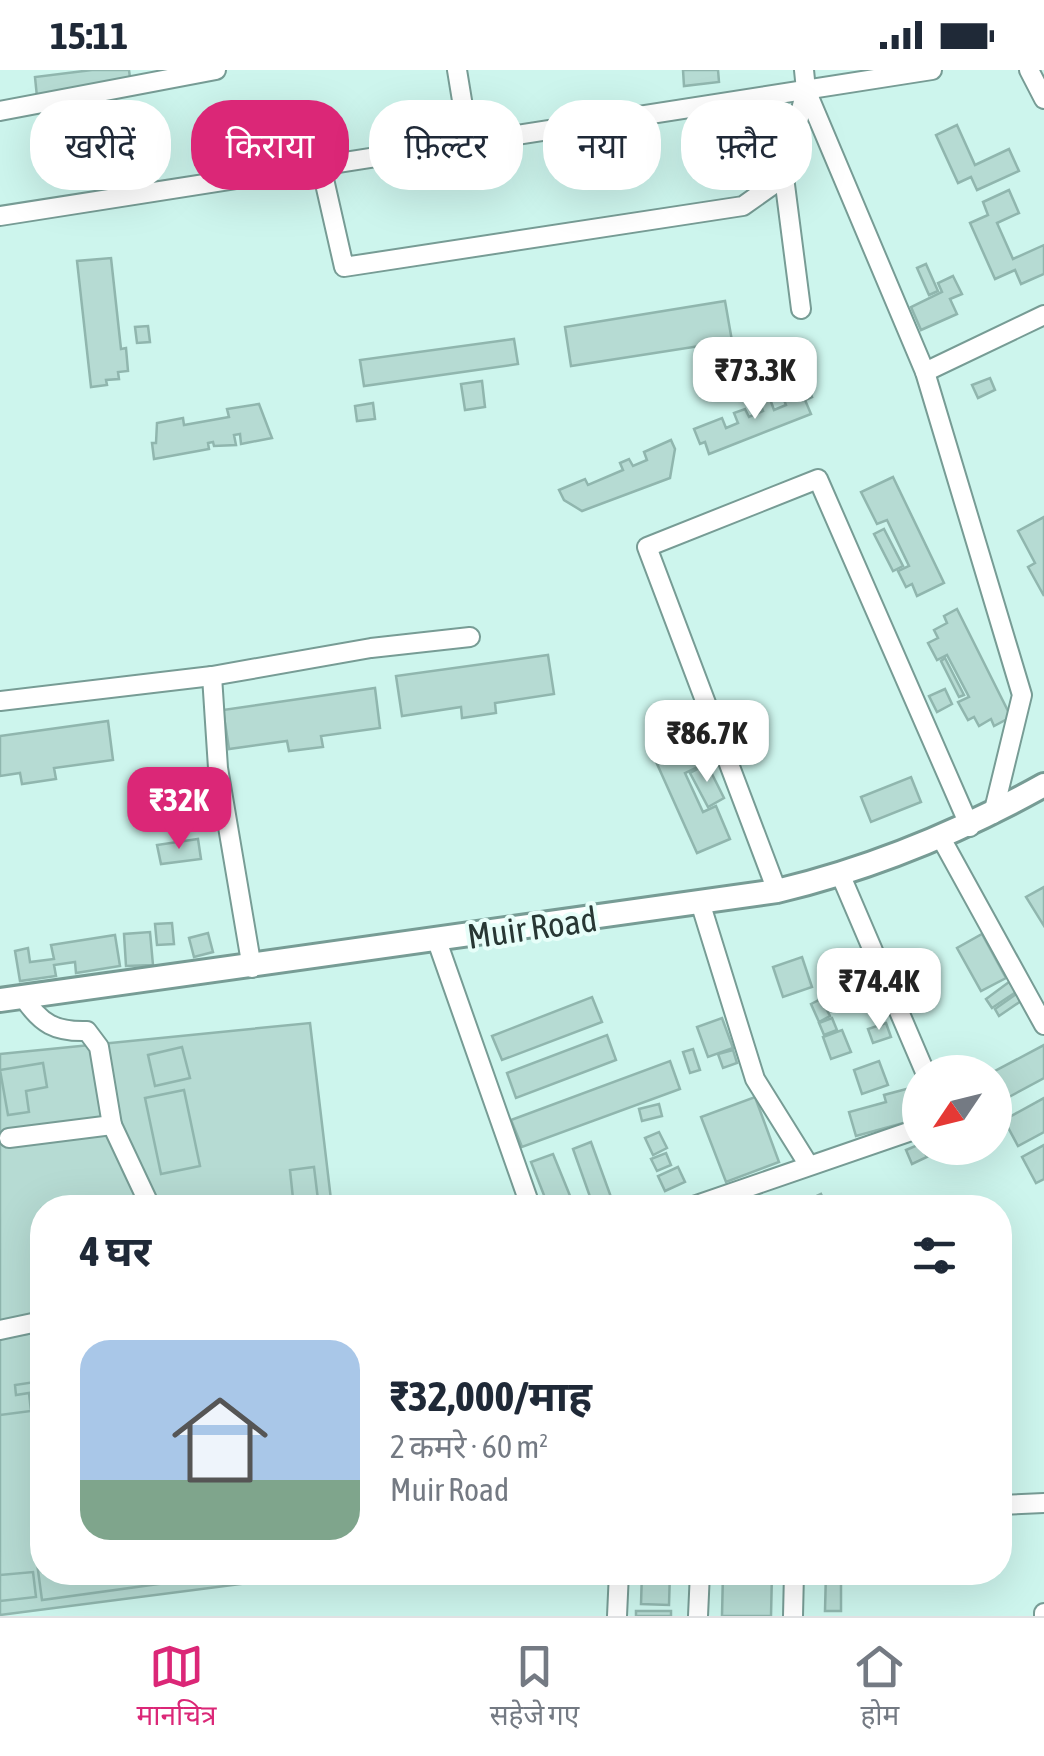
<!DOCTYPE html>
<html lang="hi">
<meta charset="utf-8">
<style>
:root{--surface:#fff;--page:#f6f6f7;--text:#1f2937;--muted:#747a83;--line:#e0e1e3;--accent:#db2777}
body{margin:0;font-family:"Asap Condensed","Noto Sans Devanagari",sans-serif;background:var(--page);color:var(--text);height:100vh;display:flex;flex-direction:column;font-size:38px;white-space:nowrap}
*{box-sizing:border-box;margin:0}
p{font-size:32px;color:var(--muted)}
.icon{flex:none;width:55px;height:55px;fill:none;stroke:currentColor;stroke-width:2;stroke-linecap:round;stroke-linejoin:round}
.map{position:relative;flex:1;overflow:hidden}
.side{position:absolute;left:30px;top:1125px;width:982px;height:390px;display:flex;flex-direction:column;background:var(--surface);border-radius:40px;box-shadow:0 10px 40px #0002}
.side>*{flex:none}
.guide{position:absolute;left:30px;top:30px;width:985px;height:90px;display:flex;gap:20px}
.needle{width:65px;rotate:235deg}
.controls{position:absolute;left:902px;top:985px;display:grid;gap:20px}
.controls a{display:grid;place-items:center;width:110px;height:110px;border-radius:50%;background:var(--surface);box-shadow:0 10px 40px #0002;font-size:50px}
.price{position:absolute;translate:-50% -85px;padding:0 22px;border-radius:20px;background:#fff;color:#222;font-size:32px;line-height:65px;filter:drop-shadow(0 2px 5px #0008)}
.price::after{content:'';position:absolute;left:50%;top:60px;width:30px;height:22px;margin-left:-15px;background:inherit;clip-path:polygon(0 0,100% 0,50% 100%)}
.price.active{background:var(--accent);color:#fff}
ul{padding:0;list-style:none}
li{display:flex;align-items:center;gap:30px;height:250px;padding:0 50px}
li+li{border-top:2px solid var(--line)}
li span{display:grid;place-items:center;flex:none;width:280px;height:200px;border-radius:30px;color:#555}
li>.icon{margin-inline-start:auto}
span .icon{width:120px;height:120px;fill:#fffc;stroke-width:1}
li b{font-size:42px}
h2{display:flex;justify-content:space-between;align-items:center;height:120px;padding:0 50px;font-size:42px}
.tag{padding:0 35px;border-radius:40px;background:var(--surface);box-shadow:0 10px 40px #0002;font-size:35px;line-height:90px}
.tag.active{background:var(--accent);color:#fff}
.status{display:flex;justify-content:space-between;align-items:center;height:70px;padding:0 50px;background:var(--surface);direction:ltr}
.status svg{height:28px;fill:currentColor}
.menu{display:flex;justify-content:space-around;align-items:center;height:140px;border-top:2px solid var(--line);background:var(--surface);font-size:28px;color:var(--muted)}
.menu a{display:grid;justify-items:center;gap:5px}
.menu .active{color:var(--accent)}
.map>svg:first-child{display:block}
</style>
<div class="status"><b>15:11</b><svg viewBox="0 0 49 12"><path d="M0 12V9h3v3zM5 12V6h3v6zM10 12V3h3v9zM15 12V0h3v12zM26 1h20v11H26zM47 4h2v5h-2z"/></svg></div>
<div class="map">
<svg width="1044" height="1546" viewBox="0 0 1044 1546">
<rect width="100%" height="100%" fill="#cdf5ed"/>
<g fill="#b6dbd3" stroke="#90b6ae" stroke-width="2.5">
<polygon points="92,0 129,0 131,15 37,27 35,7"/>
<polygon points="683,0 718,0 719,12 684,16"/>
<polygon points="957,55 975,95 1009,79 1019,101 977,120 971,107 958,113 936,65"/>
<polygon points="1009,120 1019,143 997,153 1013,189 1044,175 1044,204 1021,214 1015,200 995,209 970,153 988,145 983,132"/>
<polygon points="111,188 121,279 126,278 128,301 118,302 119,309 106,310 107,315 91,317 77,191"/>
<polygon points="926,194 938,221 929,225 917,198"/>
<polygon points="953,206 962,224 950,229 957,244 921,260 911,237 942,222 938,213"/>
<polygon points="725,231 732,271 571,296 565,257"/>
<polygon points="148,256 150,272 137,273 135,257"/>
<polygon points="514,269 518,294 364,316 360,290"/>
<polygon points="990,308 995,320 978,328 972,315"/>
<polygon points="482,311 485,337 465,340 461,314"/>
<polygon points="807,315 812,327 805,330 811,344 709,384 705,372 700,374 694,359 722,348 726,358 738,353 734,343 745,339 749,347 763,341 760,333 770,329 774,340 786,335 782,325"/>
<polygon points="373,333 375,349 357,351 355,336"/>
<polygon points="259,334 272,368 241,374 240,364 234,365 236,375 214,376 213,372 208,373 209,379 154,389 152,373 156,373 157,353 183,348 184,355 229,347 227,339"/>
<polygon points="671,370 675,379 670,408 582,441 564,430 559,420 585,409 588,415 623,400 620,393 629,389 633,396 647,390 644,382"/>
<polygon points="893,407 944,513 917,526 912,514 906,517 898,501 909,496 887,450 877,454 861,422"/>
<polygon points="1044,447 1044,526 1028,497 1035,493 1018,461"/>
<polygon points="884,459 903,496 893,501 874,464"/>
<polygon points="957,539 1011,647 994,656 991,649 979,656 974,647 968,650 958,632 969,627 947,585 937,590 928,573 938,568 934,560 947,553 944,546"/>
<polygon points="548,585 554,624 495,633 496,643 462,648 461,637 402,646 396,606"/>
<polygon points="945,588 964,625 959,627 941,591"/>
<polygon points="375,618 380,658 321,666 323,677 289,681 287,671 229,679 223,640"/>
<polygon points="945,619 952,634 937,642 929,626"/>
<polygon points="108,651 113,690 54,698 56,709 22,714 20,703 0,706 0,666"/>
<polygon points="662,670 666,679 677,674 680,680 689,677 698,697 685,703 703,742 716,736 730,769 697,783 649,676"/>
<polygon points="707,694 724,728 708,737 690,703"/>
<polygon points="911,707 921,732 871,752 861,727"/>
<polygon points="198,769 201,789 161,794 157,775"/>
<polygon points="1044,817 1044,856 1026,827"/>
<polygon points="172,853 174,874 157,875 155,854"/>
<polygon points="150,862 153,895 126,896 124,864"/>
<polygon points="208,863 213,882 194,887 189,868"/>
<polygon points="982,864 1006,908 981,921 957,878"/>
<polygon points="115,865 120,896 76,903 75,892 54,895 56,906 20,911 15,881 28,878 30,892 54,889 51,875"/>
<polygon points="802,887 812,917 783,927 773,897"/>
<polygon points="1009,912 1016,922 992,938 986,929"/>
<polygon points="1019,922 1024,929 999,946 995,939"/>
<polygon points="592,927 602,952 502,990 492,966"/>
<polygon points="821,929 830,946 819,952 811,934"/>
<polygon points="722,948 733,978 708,987 697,957"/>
<polygon points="832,948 837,960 824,965 819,953"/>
<polygon points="310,953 332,1138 42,1138 42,1502 333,1502 0,1545 0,984"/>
<polygon points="886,953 891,967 873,973 868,959"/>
<polygon points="842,960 851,982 831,989 823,967"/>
<polygon points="607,965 616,990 516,1028 507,1003"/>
<polygon points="1044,975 1044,1008 996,1034 993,1002"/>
<polygon points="182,977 190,1008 155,1016 148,985"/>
<polygon points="693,979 700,1000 690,1003 683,982"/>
<polygon points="733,980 737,993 723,998 718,984"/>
<polygon points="670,991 680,1019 522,1077 511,1050"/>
<polygon points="879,991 888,1015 862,1024 854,1000"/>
<polygon points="43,993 47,1017 26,1021 29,1042 8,1045 0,1000"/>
<polygon points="910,1018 918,1049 856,1066 849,1042 886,1032 884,1025"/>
<polygon points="184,1020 200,1096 161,1104 145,1028"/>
<polygon points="755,1027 779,1092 726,1112 701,1047"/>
<polygon points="1044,1028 1044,1062 1018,1076 1004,1050"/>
<polygon points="659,1034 662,1046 642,1051 639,1039"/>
<polygon points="659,1062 667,1078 653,1085 645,1068"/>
<polygon points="591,1072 615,1138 594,1138 573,1079"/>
<polygon points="920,1074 927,1087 912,1094 906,1080"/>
<polygon points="1044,1075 1044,1109 1036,1113 1022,1087"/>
<polygon points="666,1083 671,1095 657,1101 651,1089"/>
<polygon points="553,1084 575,1138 549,1138 531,1092"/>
<polygon points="314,1097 319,1138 294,1138 290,1100"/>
<polygon points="678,1097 685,1112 665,1121 658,1106"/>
<polygon points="821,1124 828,1138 793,1137"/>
<polygon points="40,1262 42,1311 15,1315 16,1325 29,1323 31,1341 0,1345 0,1268"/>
<polygon points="35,1322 42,1322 42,1350 37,1350"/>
<polygon points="42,1492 42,1502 231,1504 42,1530 37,1493"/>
<polygon points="33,1502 36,1527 0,1531 0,1505"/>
<polygon points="642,1502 670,1502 669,1535 641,1534"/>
<polygon points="723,1502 772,1502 771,1546 722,1546"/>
<polygon points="826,1502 841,1502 841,1541 825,1541"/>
<rect x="636" y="1541" width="35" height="5"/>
</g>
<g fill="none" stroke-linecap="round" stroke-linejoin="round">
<defs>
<g id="minor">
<polyline points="457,0 469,73"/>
<polyline points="804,0 806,20 925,302 1022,625 993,744"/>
<polyline points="1029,0 1044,29"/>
<polyline points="0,41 216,0"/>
<polyline points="321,96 344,197 743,136 784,107 806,20"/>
<polyline points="784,107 801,239"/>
<polyline points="0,146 932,0"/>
<polyline points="925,302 1044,245"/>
<polyline points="212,606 218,698 252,898"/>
<polyline points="0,631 212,606 371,578 470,567"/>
<polyline points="941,768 1044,955"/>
<polyline points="841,806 925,1002"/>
<polyline points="777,821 647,477 818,409 970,757"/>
<polyline points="700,832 755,1009 808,1094"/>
<polyline points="437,871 531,1138"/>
<polyline points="112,1055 151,1138"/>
<path d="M9,1068L112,1055L99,977L87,961C55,962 41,954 23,927"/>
<polyline points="688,1138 920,1058"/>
<polyline points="0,1260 42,1251"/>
<polyline points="1000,1435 1044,1433"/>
<polyline points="617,1546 619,1502"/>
<polyline points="698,1546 700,1502"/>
<polyline points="793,1546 794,1502"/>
<polyline points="1044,1546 1044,1543"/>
</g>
<path id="major" d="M0,930L777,821C873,798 958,763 1044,715"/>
</defs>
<use href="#minor" stroke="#779c95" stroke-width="22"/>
<use href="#major" stroke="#779c95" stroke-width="28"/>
<use href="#minor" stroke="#fff" stroke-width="18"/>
<use href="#major" stroke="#fff" stroke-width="22"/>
</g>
<g text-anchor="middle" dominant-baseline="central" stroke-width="8" stroke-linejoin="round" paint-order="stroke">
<g font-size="35" fill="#283734" stroke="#e7fef9">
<text transform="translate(532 857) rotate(-8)">Muir Road</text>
</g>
</g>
</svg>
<div class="controls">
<a><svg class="needle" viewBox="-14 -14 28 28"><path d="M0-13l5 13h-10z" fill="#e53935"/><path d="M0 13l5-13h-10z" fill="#747a83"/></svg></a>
</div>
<b class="price" style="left:755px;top:352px">₹73.3K</b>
<b class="price" style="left:707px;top:715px">₹86.7K</b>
<b class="price active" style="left:179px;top:782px">₹32K</b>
<b class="price" style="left:879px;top:963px">₹74.4K</b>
<div class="guide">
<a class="tag">खरीदें</a>
<a class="tag active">किराया</a>
<a class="tag">फ़िल्टर</a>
<a class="tag">नया</a>
<a class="tag">फ़्लैट</a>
</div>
<section class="side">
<h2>4 घर<svg class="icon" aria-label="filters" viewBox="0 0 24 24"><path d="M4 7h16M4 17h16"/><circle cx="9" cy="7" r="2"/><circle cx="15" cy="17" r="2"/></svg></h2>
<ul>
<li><span style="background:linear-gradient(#a9c7e8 70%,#7fa58c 0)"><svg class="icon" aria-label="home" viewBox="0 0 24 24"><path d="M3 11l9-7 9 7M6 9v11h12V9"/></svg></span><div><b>₹32,000/माह</b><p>2 कमरे · 60 m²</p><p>Muir Road</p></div></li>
</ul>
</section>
</div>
<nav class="menu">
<a class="active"><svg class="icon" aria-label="map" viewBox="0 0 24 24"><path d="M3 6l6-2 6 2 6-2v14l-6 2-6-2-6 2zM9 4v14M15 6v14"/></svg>मानचित्र</a>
<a><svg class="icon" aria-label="saved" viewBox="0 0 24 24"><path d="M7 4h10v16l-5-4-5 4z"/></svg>सहेजे गए</a>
<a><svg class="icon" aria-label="home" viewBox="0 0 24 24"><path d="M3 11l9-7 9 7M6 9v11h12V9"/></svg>होम</a>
</nav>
